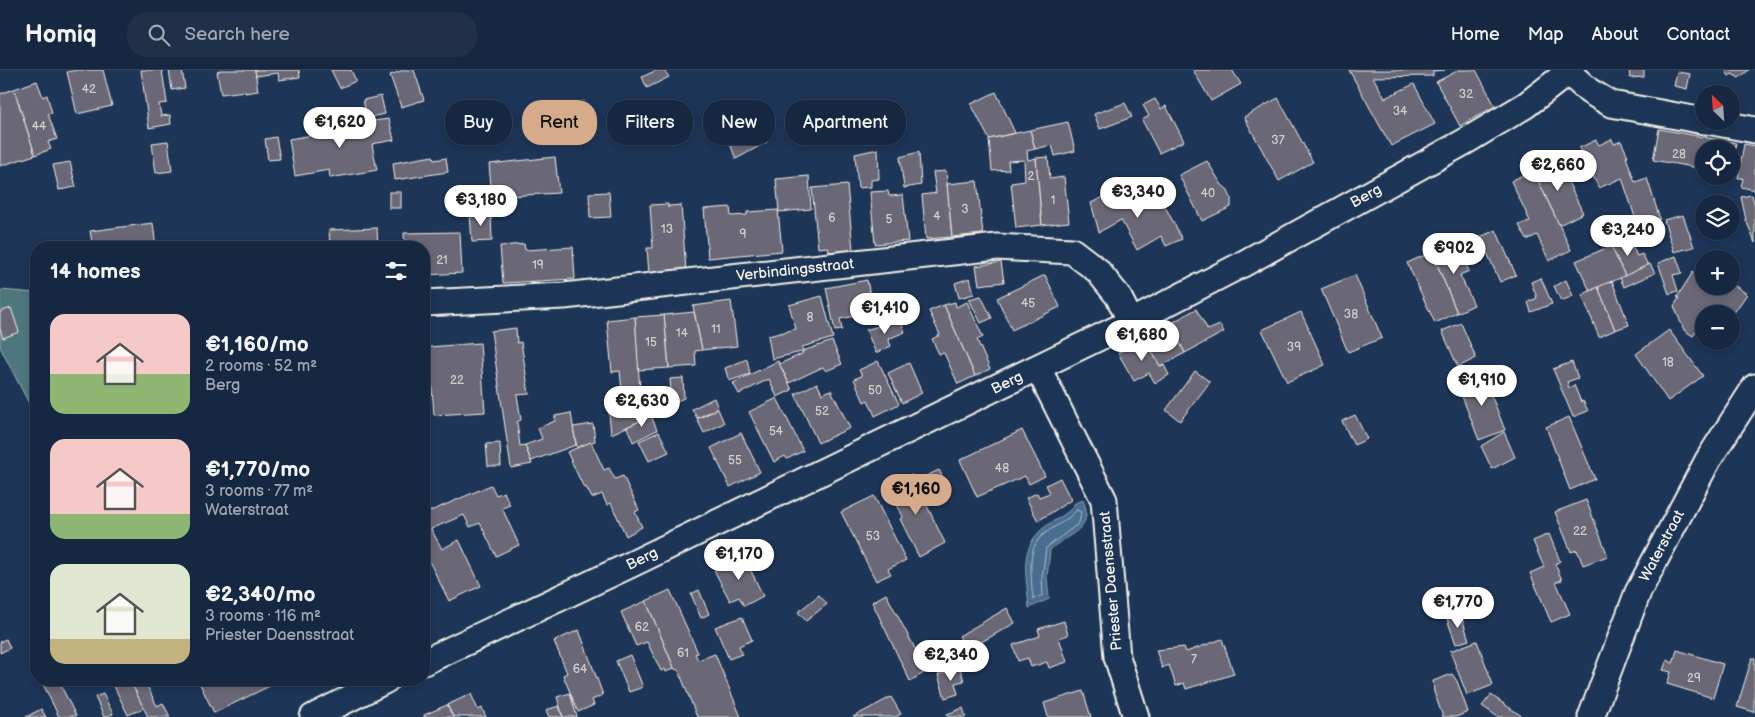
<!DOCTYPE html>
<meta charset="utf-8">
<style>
:root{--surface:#162841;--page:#1f3048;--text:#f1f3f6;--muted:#9ea6b1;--line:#35445a;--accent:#d6ab8b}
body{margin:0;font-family:"Balsamiq Sans",sans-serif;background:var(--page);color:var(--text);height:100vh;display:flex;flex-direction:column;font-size:19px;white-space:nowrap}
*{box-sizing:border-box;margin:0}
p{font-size:16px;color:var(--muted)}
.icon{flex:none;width:28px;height:28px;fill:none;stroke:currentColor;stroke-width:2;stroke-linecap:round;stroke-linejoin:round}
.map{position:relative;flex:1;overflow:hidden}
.sheet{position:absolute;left:30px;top:171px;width:400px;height:445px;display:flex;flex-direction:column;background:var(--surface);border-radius:20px;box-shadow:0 2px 8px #0003,0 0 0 1px var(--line)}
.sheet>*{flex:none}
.guide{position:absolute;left:445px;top:30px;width:475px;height:45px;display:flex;gap:10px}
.needle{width:32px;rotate:335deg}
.fabs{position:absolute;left:1695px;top:15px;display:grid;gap:10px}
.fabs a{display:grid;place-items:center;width:45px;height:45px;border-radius:50%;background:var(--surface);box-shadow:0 2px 8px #0003,0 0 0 1px var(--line);font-size:25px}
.price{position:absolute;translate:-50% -42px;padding:0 11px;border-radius:18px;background:#fff;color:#222;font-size:16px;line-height:32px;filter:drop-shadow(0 1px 2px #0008)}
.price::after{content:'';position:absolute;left:50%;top:30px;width:15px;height:11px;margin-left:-8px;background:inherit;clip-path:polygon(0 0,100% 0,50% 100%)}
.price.on{background:var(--accent);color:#111}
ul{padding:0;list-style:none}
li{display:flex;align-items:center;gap:15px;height:125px;padding:0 20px}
li span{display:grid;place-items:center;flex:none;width:140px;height:100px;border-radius:15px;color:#555}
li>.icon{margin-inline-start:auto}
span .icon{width:60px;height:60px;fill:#fffc;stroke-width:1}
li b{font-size:21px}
h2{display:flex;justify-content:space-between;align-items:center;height:60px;padding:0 20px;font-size:21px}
.chip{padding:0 18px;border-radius:20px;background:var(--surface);box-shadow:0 2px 8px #0003,0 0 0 1px var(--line);font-size:18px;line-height:45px}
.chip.on{background:var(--accent);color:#111}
header{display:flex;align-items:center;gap:30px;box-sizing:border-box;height:70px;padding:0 25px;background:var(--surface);border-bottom:1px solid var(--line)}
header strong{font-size:24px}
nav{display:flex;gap:28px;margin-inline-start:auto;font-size:18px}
.search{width:350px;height:45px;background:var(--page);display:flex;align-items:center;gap:12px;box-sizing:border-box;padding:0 18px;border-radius:20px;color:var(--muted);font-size:19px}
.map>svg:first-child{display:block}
</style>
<header>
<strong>Homiq</strong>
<div class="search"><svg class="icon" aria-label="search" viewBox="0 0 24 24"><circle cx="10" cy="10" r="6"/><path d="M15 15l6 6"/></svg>Search here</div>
<nav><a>Home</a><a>Map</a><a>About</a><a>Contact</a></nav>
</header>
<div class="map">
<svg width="1755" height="647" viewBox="0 0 1755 647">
<rect width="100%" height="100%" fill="#1d3557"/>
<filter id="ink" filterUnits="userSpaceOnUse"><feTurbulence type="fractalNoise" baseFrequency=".02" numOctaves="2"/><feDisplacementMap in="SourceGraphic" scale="10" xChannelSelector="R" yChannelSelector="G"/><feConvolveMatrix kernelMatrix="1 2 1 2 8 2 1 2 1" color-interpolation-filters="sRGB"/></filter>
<g filter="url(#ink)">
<polygon fill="#4e777b" stroke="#a1b4b2" points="0,220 36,223 36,347 0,277"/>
<path fill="#496d90" stroke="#8da2b3" d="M1083,430C1096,460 1066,464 1050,480L1047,508L1049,529L1029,538C1027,505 1016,476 1049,454C1058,448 1070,443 1075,433Z"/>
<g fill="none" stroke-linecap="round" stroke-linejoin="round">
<path stroke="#b0bcc5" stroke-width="1" d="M1077,440L1081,442L1079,453L1046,478L1042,508L1043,525L1034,529C1031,521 1032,510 1031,502C1029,458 1053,465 1077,440Z"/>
</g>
<g fill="#6b6776" stroke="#f4f1e8">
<polygon points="77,0 103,0 112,36 77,44 67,2"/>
<polygon points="141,0 162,0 167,33 159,34 161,46 170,45 171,54 149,58"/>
<polygon points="169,0 182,0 185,18 172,20"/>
<polygon points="222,0 255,0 258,21 245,23 245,21 221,24 217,2"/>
<polygon points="255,0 299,0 300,7 279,10 278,3 256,6"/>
<polygon points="331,0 351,0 356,11 340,18"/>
<polygon points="404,0 414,0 424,30 401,37 390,5"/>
<polygon points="657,0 664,0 669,7 647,18 642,7"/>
<polygon points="1193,0 1232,0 1241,14 1211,31"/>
<polygon points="1349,0 1445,0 1433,1 1433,6 1373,7 1385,28 1414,14 1435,54 1391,76"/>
<polygon points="1459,0 1476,0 1495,36 1460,56 1436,12"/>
<polygon points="1629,0 1644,0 1644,7 1630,8"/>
<polygon points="1725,0 1749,0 1739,8 1732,4 1729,6"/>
<polygon points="1677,2 1690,4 1687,19 1674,16"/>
<polygon points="37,11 43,27 47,25 52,43 48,44 57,69 48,72 51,79 35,85 14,19"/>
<polygon points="14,19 35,85 0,96 0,24"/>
<polygon points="996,22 1015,63 989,69 971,34"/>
<polygon points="381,26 385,44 367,48 363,30"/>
<polygon points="1278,28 1313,92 1279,111 1244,47"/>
<polygon points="1155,29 1161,39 1166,36 1184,71 1159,83 1142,50 1149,46 1143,35"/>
<polygon points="584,31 595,55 585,59 579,44 573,47 569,37"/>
<polygon points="1125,33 1132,47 1100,59 1094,44"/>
<polygon points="389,49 394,70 372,74 377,100 330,108 329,100 295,106 289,69 319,64 318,58"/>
<polygon points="1068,52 1075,81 1055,86 1052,75 1035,79 1030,60"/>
<polygon points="758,55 767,72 736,89 728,69"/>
<polygon points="1659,59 1736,73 1731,98 1731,79 1704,79 1704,99 1653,90"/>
<polygon points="1030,60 1035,79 1027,81 1028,90 1036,88 1042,155 1016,158 1011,113 1025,111 1024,90 1008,91 1009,100 992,101 989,69"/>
<polygon points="276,67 280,89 268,90 265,69"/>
<polygon points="1612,69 1614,74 1621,71 1628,86 1626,87 1635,112 1647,108 1660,149 1638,156 1622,108 1599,118 1579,78 1596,70 1599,75"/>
<polygon points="168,71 172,101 156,103 152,73"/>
<polygon points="1744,74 1755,76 1755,120 1741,117 1743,108 1738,108"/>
<polygon points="878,79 879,109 871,110 871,117 858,118 855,84"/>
<polygon points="919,82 921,115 904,118 900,87"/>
<polygon points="433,86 434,90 446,88 448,102 395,110 393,93"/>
<polygon points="555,87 559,123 492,127 489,94"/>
<polygon points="1048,87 1050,109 1064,107 1069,152 1042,155 1036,88"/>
<polygon points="1557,89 1583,143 1559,155 1533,100"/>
<polygon points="1207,91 1222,115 1227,119 1231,128 1231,137 1202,151 1179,105"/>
<polygon points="70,92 76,117 59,120 53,95"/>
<polygon points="1533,100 1571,180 1549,191 1537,165 1527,170 1519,155 1530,151 1511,111"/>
<polygon points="946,101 952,167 926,169 922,125 936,123 933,102"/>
<polygon points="809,106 811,139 779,142 776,109"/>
<polygon points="977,111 983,164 952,167 947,114"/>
<polygon points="847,115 853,180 829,182 828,177 818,178 812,118"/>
<polygon points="1156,119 1182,169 1166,176 1161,166 1137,180 1121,150 1099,162 1091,133 1112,123 1119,137"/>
<polygon points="888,121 889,126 903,125 908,171 875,174 870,122"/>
<rect x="389" y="122" width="12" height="16"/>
<polygon points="609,122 611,147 590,148 589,123"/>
<polygon points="1752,125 1755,136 1755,173 1746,150 1741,127"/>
<polygon points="668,134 668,138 669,136 681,135 686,201 649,204 647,178 653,178 650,135"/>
<polygon points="730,137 731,146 747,145 747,142 778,140 782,181 708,188 704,139"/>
<polygon points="491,143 492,171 472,172 470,144"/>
<polygon points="1683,145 1694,177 1674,182 1664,150"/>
<polygon points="153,153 156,178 93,178 90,161"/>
<polygon points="377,158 378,178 316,178 330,176 329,160"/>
<polygon points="1496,160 1516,205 1500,212 1480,167"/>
<polygon points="460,162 462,203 424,205 424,178 405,178 404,163"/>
<polygon points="1628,167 1637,186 1642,184 1648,195 1625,206 1610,175"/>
<polygon points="1455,171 1469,201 1460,205 1474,235 1457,243 1432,182"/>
<polygon points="524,174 525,180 573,177 575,209 503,213 500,176"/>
<polygon points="1611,176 1625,206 1590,221 1576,191"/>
<polygon points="1432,182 1457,243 1435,253 1407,193"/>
<polygon points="1676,186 1682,203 1673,205 1678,221 1669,224 1658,193"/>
<polygon points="1001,192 1004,212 979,215 976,196"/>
<polygon points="1650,194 1655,203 1624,217 1620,208"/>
<polygon points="1693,202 1704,209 1704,216 1731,216 1731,213 1747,224 1731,247 1731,244 1704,244 1704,251 1693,266 1684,260 1674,236 1679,228 1677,227"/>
<polygon points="1045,205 1060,237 1012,260 997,228"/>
<polygon points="1355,205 1382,268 1348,282 1321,219"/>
<polygon points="970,208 974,224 959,228 955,213"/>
<polygon points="1541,208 1552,234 1531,242 1528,232 1537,228 1531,212"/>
<polygon points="867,210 873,242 840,249 842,260 835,261 826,218"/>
<polygon points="1566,210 1573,226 1561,231 1554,216"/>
<polygon points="1612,211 1629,255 1615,260 1598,217"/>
<polygon points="1598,217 1615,260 1599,267 1582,225"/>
<polygon points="822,226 833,268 802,277 803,281 801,282 772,289 768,266 796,259 789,235"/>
<polygon points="981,226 992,248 981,253 969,229"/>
<polygon points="731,231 737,276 702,280 693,236"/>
<polygon points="955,232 956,237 967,232 983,267 977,270 990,299 975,306 944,235"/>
<polygon points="944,235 975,306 958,314 944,283 939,284 932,269 940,265 929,241"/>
<polygon points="11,238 19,262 3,268 0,259 0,242"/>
<polygon points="1196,239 1208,260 1220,255 1224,262 1185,283 1170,254"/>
<polygon points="694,242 702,280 695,281 696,296 669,298 664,245"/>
<polygon points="1301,242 1325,295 1287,312 1262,260"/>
<polygon points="664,245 669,298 638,300 635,247"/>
<polygon points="635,247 642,350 611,364 608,333 623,331 620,301 612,302 607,250"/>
<polygon points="900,249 905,262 888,269 891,276 876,283 866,260"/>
<polygon points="1461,253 1476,288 1458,297 1442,261"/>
<polygon points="1170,254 1185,283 1160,296 1144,268"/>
<polygon points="516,258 517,273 521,272 529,324 517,325 521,350 517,352 520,376 525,375 532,394 511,398 491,261"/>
<polygon points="1669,260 1703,306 1668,331 1636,284"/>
<polygon points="1144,268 1160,296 1164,295 1169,305 1155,313 1149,303 1134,311 1118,283"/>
<polygon points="832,271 842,294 826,301 823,297 789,313 779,294 802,284 803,281"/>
<polygon points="480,273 485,342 434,345 429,277"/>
<polygon points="747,289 750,304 729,311 725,298"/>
<polygon points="778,291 792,320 777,327 769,309 739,324 733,313"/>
<polygon points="878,291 899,334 875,346 868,330 864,332 854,309 862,306 859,300"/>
<polygon points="1572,292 1578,308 1567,312 1569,318 1574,315 1581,332 1583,331 1588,341 1573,347 1553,299"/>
<polygon points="909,293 922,323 902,333 888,303"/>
<polygon points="1195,301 1210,312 1180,351 1166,340"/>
<polygon points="1482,302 1505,360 1479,370 1460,321 1471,317 1467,307"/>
<polygon points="683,308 684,328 672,333 670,309"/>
<polygon points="817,313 822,324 831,320 850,358 818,373 795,324"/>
<polygon points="671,319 672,334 642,345 640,322"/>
<polygon points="714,328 718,338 697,348 692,339"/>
<polygon points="777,328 803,381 787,389 785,386 774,392 749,342"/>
<polygon points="718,339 724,353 704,363 697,349"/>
<polygon points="571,343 576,375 531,391 525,375 542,369 538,358 555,351 555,346"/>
<polygon points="650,343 657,360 633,372 627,357 642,350 642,345"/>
<polygon points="1355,345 1367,369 1354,375 1342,351"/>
<polygon points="1569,347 1595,409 1570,420 1546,357"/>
<polygon points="593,354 595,371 577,378 573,357"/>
<polygon points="1022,360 1045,406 1029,414 1025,406 977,427 960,390"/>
<polygon points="659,362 669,382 649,391 639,371"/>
<polygon points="1504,362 1515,387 1492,399 1481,376"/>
<polygon points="741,363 760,402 730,417 711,378"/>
<polygon points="591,372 604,400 609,398 615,409 623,406 639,440 635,442 642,457 626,466 611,433 607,435 602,424 592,428 586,417 584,418 567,382"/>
<polygon points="500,373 501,396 488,396 486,374"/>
<polygon points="939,400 950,421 933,430 922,408"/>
<polygon points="912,405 945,473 919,487 900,449 903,447 888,416"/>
<polygon points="1060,408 1071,430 1038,451 1026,428 1037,423 1039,427 1050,423 1046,415"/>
<polygon points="491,415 496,425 504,422 510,435 502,438 519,475 496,486 480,453 470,457 464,445 431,459 442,479 459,470 481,516 449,531 424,481 424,444"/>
<polygon points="874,426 906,490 888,499 891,504 876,511 841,442"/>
<polygon points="1586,430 1608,486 1583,495 1577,480 1571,482 1555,442"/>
<polygon points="1549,464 1560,491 1555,494 1562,510 1556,512 1570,544 1551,552 1530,503 1544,497 1533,471"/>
<polygon points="744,486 763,526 744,536 739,527 730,531 714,500"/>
<polygon points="670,520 698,583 695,584 698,590 715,584 741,647 697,647 678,599 676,600 674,598 646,531"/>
<polygon points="699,520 709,544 701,548 691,524"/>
<polygon points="886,524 927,601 910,611 872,532"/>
<polygon points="819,525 827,534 806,551 798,542"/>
<polygon points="646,531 674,598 666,602 665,599 661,601 647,572 636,576 621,542"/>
<polygon points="1007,538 1015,553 967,580 959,566"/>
<polygon points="1461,545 1469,570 1456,574 1447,549"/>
<polygon points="742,547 752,570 739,576 742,584 729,589 715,557"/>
<polygon points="1064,551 1068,565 1059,568 1067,592 1049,598 1047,592 1031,597 1028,588 1018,591 1013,575 1040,566 1038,559"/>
<polygon points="579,560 603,625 592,630 594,635 578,642 563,605 567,603 554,571"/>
<polygon points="6,569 10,578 0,583 0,572"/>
<polygon points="1222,569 1234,604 1186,619 1184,613 1176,616 1169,595 1162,598 1156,580 1184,577 1186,582"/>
<polygon points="1477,571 1493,615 1467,625 1450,581"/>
<polygon points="1677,580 1723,594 1713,628 1667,614 1671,602 1663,600 1667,590 1673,593"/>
<polygon points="630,585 643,617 629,622 616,591"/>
<polygon points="1752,588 1755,588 1754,642 1737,637"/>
<polygon points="960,598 964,611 955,613 958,624 945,628 938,605"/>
<polygon points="1452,604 1457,611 1468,642 1456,647 1443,647 1434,622 1433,611"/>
<polygon points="51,610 58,610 76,646 59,647 43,614"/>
<polygon points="125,610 130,610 144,638 128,645 114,616"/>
<polygon points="130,610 144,610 157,636 163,633 170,647 148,647"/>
<polygon points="198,610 275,610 276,613 214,643"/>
<polygon points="1083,621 1091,647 1048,647 1044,633"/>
<polygon points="570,623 577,647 563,647 557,627"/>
<polygon points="103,624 113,644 106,647 104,647 95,627"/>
<polygon points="471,624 478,640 482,638 486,647 453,647 447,635"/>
<polygon points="1491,625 1523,647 1498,647 1482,636"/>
<polygon points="891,627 901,644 895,647 853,647"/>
<polygon points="447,635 453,647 424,647 424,645"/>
<polygon points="559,636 563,647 549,647 546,640"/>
<polygon points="963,638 966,647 948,647 947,644"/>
<polygon points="41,639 46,647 26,647"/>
</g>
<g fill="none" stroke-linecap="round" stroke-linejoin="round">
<defs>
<g id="minor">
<polyline points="1568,2 1589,21 1611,34 1704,51"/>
<polyline points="1707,51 1755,60"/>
<polyline points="424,233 564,226 997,177 1072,181 1097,200 1118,226 1131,252"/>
<polyline points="1038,298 1104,430 1117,587 1136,647"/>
<polyline points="424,592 632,494 1131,252 1241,195 1466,71 1526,35 1571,0"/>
<polyline points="313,647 386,610"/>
<polyline points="1591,647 1638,522 1708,390 1755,317"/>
</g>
</defs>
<use href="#minor" stroke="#f4f1e8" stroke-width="29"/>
<use href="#minor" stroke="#1d3557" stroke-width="25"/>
</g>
</g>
<g text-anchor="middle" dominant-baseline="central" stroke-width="4" stroke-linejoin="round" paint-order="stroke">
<g font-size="12" fill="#d2cecc">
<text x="89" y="19">42</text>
<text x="1466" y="24">32</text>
<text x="1400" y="41">34</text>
<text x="39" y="56">44</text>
<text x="1278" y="70">37</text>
<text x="1679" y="84">28</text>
<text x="1031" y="106">2</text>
<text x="1208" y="123">40</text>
<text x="1053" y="130">1</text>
<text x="965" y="139">3</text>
<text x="937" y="146">4</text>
<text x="832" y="148">6</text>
<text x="889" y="149">5</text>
<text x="667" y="159">13</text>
<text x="743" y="164">9</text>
<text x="442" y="190">21</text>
<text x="538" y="195">19</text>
<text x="1028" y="233">45</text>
<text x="1351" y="244">38</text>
<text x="810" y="247">8</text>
<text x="716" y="259">11</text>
<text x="682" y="263">14</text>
<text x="651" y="272">15</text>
<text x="1294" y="277">39</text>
<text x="1668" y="292">18</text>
<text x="457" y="310">22</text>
<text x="875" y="320">50</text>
<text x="822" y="341">52</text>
<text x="776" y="361">54</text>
<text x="735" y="390">55</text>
<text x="1002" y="398">48</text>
<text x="1580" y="461">22</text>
<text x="873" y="466">53</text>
<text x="642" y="557">62</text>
<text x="683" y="583">61</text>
<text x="1194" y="589">7</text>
<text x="580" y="599">64</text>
<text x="1694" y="608">29</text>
</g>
<g font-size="15" fill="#f4f1e8" stroke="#1d3557">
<text transform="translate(1366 126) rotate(-29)">Berg</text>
<text transform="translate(795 200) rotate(-6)">Verbindingsstraat</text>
<text transform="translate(1007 313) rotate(-26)">Berg</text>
<text transform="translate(1662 476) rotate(-62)">Waterstraat</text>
<text transform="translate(642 489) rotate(-26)">Berg</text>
<text transform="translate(1111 511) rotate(-95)">Priester Daensstraat</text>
</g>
</g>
</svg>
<div class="fabs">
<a><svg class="needle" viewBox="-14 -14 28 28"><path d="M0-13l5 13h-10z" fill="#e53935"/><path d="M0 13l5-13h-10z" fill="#9ea6b1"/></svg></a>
<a><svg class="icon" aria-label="locate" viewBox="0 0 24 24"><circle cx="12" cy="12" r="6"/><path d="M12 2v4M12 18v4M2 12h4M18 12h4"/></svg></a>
<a><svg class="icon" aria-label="layers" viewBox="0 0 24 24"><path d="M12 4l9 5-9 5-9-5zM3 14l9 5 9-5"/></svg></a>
<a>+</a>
<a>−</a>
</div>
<b class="price" style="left:340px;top:79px">€1,620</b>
<b class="price" style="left:1558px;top:122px">€2,660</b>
<b class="price" style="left:1138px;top:149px">€3,340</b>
<b class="price" style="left:481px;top:157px">€3,180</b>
<b class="price" style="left:1628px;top:187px">€3,240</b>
<b class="price" style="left:1454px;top:205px">€902</b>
<b class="price" style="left:885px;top:265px">€1,410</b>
<b class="price" style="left:1142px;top:292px">€1,680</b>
<b class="price" style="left:1482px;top:337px">€1,910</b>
<b class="price" style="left:642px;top:358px">€2,630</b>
<b class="price on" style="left:916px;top:446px">€1,160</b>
<b class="price" style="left:739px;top:511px">€1,170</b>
<b class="price" style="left:1458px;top:559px">€1,770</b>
<b class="price" style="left:951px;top:612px">€2,340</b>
<div class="guide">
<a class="chip">Buy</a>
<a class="chip on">Rent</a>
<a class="chip">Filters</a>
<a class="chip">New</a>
<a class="chip">Apartment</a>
</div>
<section class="sheet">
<h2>14 homes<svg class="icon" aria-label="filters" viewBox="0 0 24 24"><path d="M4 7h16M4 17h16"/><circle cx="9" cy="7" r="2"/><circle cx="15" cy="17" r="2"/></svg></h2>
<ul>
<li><span style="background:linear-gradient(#f6c9c9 60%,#8fb573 0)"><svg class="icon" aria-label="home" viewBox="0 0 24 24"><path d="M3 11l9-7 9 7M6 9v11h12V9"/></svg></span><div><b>€1,160/mo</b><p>2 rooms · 52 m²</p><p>Berg</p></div></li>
<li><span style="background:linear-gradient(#f6c9c9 75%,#8fb573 0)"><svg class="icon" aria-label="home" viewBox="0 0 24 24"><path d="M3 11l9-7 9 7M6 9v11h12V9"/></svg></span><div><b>€1,770/mo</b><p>3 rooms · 77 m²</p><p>Waterstraat</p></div></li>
<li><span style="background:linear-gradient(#dfe7d0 75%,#c2b280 0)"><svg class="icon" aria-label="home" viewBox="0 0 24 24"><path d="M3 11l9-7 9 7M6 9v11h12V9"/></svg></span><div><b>€2,340/mo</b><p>3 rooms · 116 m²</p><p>Priester Daensstraat</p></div></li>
</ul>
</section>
</div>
